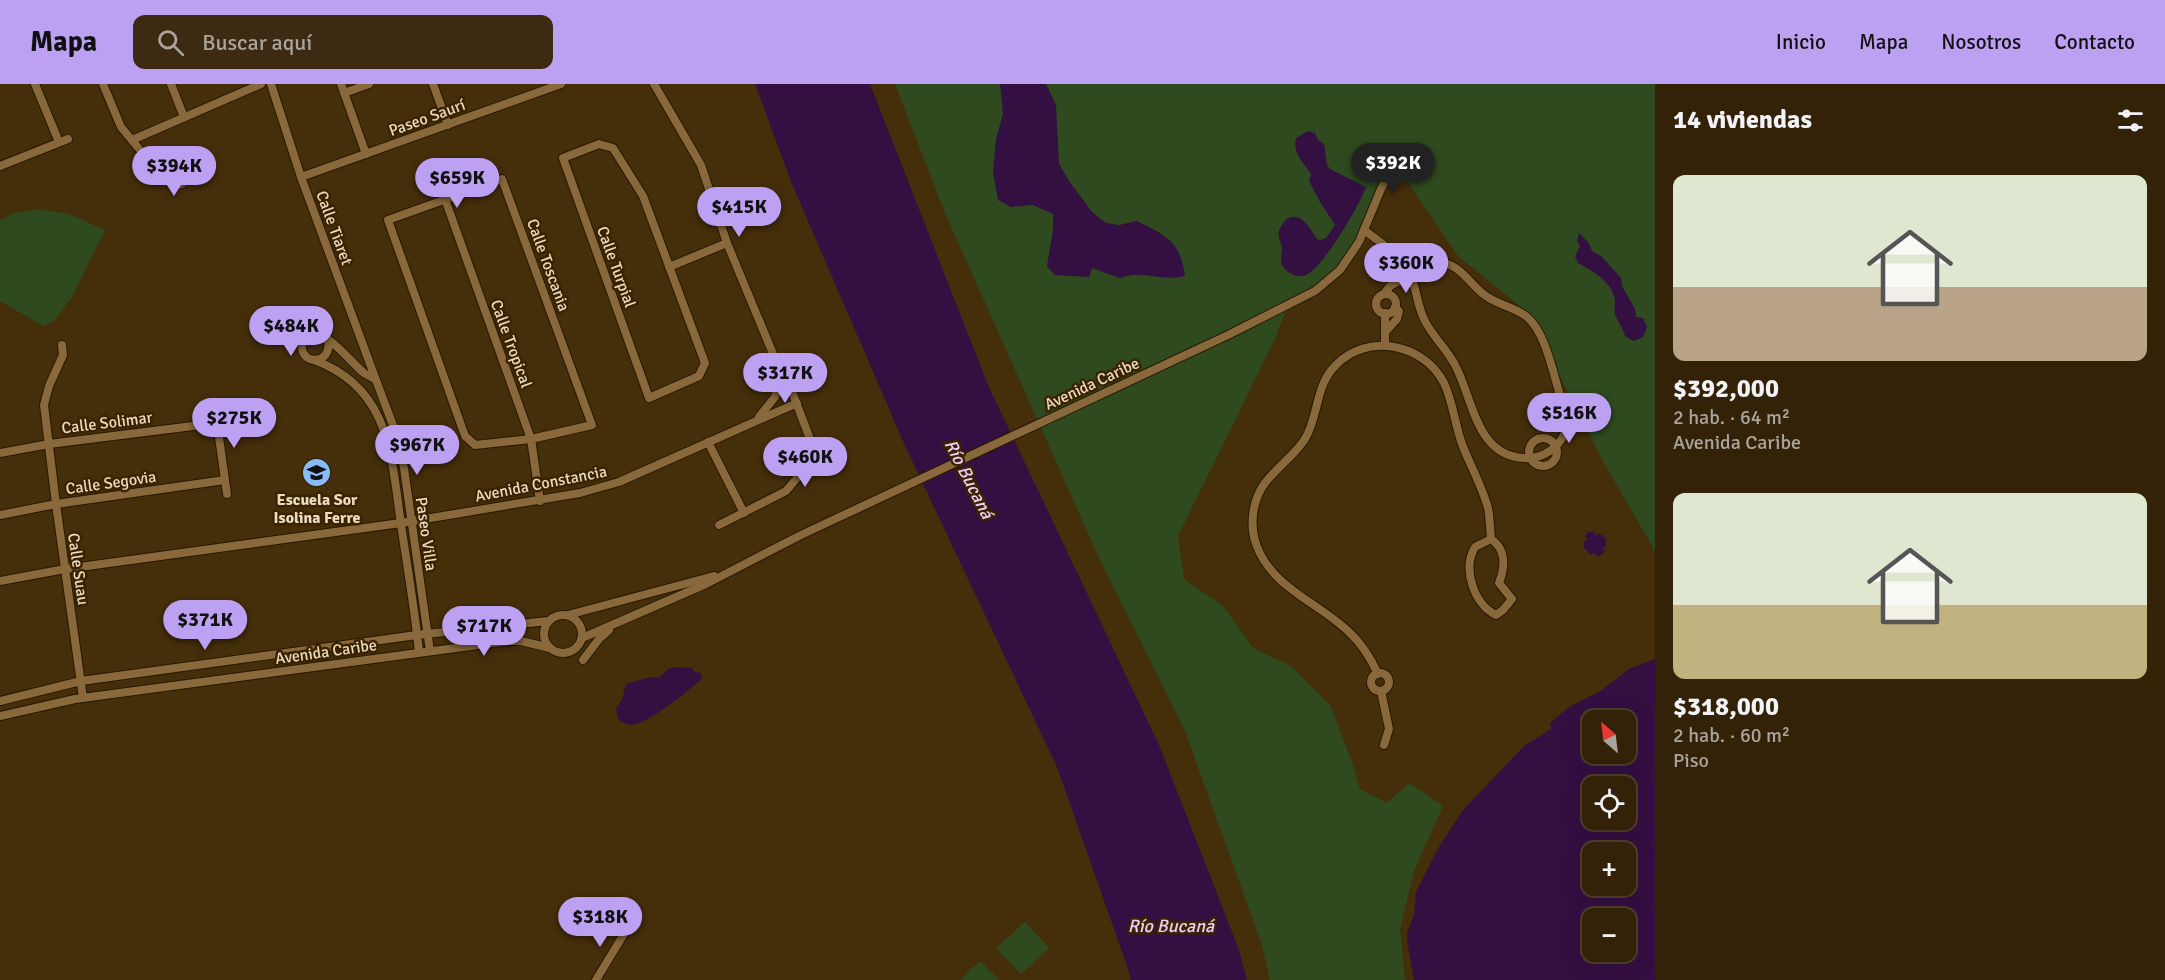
<!DOCTYPE html>
<html lang="es">
<meta charset="utf-8">
<style>
:root{--surface:#342208;--page:#3c2a12;--text:#f1f3f6;--muted:#a9a49c;--line:#4e3f29;--accent:#bca0f2}
body{margin:0;font-family:Signika,sans-serif;background:var(--page);color:var(--text);height:100vh;display:flex;flex-direction:column;font-size:22px;white-space:nowrap}
*{box-sizing:border-box;margin:0}
p{font-size:20px;color:var(--muted)}
.icon{flex:none;width:33px;height:33px;fill:none;stroke:currentColor;stroke-width:2;stroke-linecap:round;stroke-linejoin:round}
.map{position:relative;flex:1;overflow:hidden}
.sheet{display:flex;flex-direction:column;background:var(--surface);width:510px}
.sheet>*{flex:none}
.needle{width:39px;rotate:332deg}
.controls{position:absolute;left:1582px;top:626px;display:grid;gap:12px}
.controls a{display:grid;place-items:center;width:54px;height:54px;border-radius:12px;background:var(--surface);box-shadow:0 6px 24px #0002,0 0 0 2px var(--line);font-size:30px}
.price{position:absolute;translate:-50% -51px;padding:0 14px;border-radius:21px;background:var(--accent);color:#111;font-size:20px;line-height:39px;filter:drop-shadow(0 2px 3px #0008)}
.price::after{content:'';position:absolute;left:50%;top:36px;width:18px;height:14px;margin-left:-9px;background:inherit;clip-path:polygon(0 0,100% 0,50% 100%)}
.price.active{background:#222;color:#fff}
ul{padding:0;list-style:none}
li{display:grid;align-content:center;gap:12px;height:318px;padding:0 18px}
li span{display:grid;place-items:center;height:186px;border-radius:12px;color:#555}
li>.icon{margin-inline-start:auto}
span .icon{width:108px;height:108px;fill:#fffc;stroke-width:1}
li b{font-size:26px}
h2{display:flex;justify-content:space-between;align-items:center;height:72px;padding:0 18px;font-size:26px}
header{display:flex;align-items:center;gap:36px;box-sizing:border-box;height:84px;padding:0 30px;background:var(--accent);color:#111}
header strong{font-size:28px}
nav{display:flex;gap:33px;margin-inline-start:auto;font-size:21px}
.search{width:420px;height:54px;background:var(--page);display:flex;align-items:center;gap:15px;box-sizing:border-box;padding:0 21px;border-radius:12px;color:var(--muted);font-size:22px}
main{display:flex;flex:1;min-height:0}
.map>svg:first-child{display:block}
</style>
<header>
<strong>Mapa</strong>
<div class="search"><svg class="icon" aria-label="search" viewBox="0 0 24 24"><circle cx="10" cy="10" r="6"/><path d="M15 15l6 6"/></svg>Buscar aquí</div>
<nav><a>Inicio</a><a>Mapa</a><a>Nosotros</a><a>Contacto</a></nav>
</header>
<main>
<div class="map">
<svg width="1655" height="896" viewBox="0 0 1655 896">
<rect width="100%" height="100%" fill="#452e0a"/>
<g fill="#2f4a1f">
<path d="M895,0H1655V467L1604,379L1562,297L1546,258L1531,231L1458,172L1390,72C1372,111 1365,158 1334,189C1321,201 1306,208 1290,216L1274,257L1178,452L1184,495L1223,522L1253,564L1291,582L1330,621L1351,675L1360,705L1387,719L1409,699L1443,722L1414,787L1400,845L1405,896H1270L1261,858L1185,647L1100,476L945,129Z"/>
<polygon points="37,125 69,130 105,146 73,211 54,237 43,242 0,217 0,137 11,130"/>
<polygon points="1025,838 1049,864 1021,890 996,864"/>
<polygon points="980,877 999,896 960,896"/>
</g>
<g fill="#340f42" fill-rule="evenodd">
<polygon points="755,0 870,0 988,301 1159,661 1239,866 1247,896 1131,896 1126,879 1057,683 906,364 792,100"/>
<path d="M1000,0H1046L1056,21L1059,80L1069,97L1092,128L1106,139L1119,141L1137,137C1166,152 1180,156 1185,192C1162,198 1140,185 1120,194L1092,184L1089,193L1055,191L1047,182L1053,146V130L1033,121L1011,123L998,116L993,88L996,55L1003,30Z"/>
<path d="M1308,47L1315,49L1318,56L1324,60L1327,81L1330,85L1366,103C1360,120 1321,189 1303,192C1293,193 1280,185 1281,174C1281,171 1282,168 1282,165C1282,159 1277,153 1279,147C1280,144 1283,138 1286,136C1299,125 1311,145 1317,155L1320,156L1326,154L1335,141L1320,118L1309,97L1311,90C1304,79 1292,69 1296,54Z"/>
<path d="M1579,149L1588,158L1592,167L1601,172L1621,194L1622,202L1635,225L1636,233L1643,234L1647,243L1643,253L1634,257L1625,252C1623,244 1618,238 1615,230C1614,226 1615,220 1615,216C1612,198 1593,187 1578,179L1575,172L1580,162L1577,157Z"/>
<polygon points="1594,447 1596,452 1599,449 1606,455 1606,462 1602,464 1605,467 1600,472 1596,472 1594,468 1591,471 1584,464 1584,457 1588,456 1585,452 1587,449"/>
<path d="M1655,575V896H1414L1407,857V849L1414,831L1416,808L1440,761L1463,726L1524,662L1551,645L1550,639L1569,623L1599,608L1629,585ZM1593,636H1626V669H1593ZM1593,702H1626V735H1593ZM1593,768H1626V801H1593ZM1593,834H1626V867H1593Z"/>
<path d="M676,583L692,584L695,588L701,589L702,595C686,608 655,635 635,640C628,642 623,639 618,635L616,624L622,616L626,600L650,593L659,594L668,585Z"/>
</g>
<g fill="none" stroke-linecap="round" stroke-linejoin="round">
<defs>
<g id="minor">
<polyline points="35,0 59,58"/>
<polyline points="103,0 121,43 145,72 168,87"/>
<polyline points="171,0 184,33"/>
<polyline points="271,0 301,93 376,296"/>
<polyline points="341,0 366,70"/>
<polyline points="433,0 448,41"/>
<polyline points="654,0 701,81 727,159 781,289 788,297 810,355 802,388 786,407 719,441"/>
<polyline points="344,9 369,0"/>
<polyline points="132,56 261,0"/>
<polygon points="599,60 613,64 643,112 705,279 699,292 649,314 563,74"/>
<circle cx="177" cy="91" r="10"/>
<polyline points="0,82 68,55"/>
<polyline points="301,93 561,0"/>
<polygon points="502,95 592,341 531,355 475,361 465,352 388,136"/>
<polyline points="445,115 531,355 540,417"/>
<polyline points="1364,146 1384,161 1410,191 1390,202 1384,210"/>
<path d="M1438,178C1458,179 1468,197 1482,209C1495,221 1514,222 1527,233C1548,250 1555,301 1565,327C1568,339 1567,351 1557,361C1548,370 1537,375 1524,374C1477,372 1473,317 1457,285C1449,266 1432,253 1424,235C1417,221 1417,205 1410,191L1424,183Z"/>
<polyline points="669,183 727,159"/>
<circle cx="1386" cy="220" r="10"/>
<polyline points="1385,248 1397,235 1399,227 1395,223"/>
<path d="M328,257C332,281 302,281 302,263C302,258 304,254 308,251C324,242 351,279 364,289C367,291 372,293 376,296L397,352L404,384L430,567"/>
<polyline points="62,261 63,271 49,302 44,321 56,420 83,614"/>
<polyline points="1385,261 1385,229"/>
<path d="M314,276C393,305 391,376 402,447C408,487 415,528 419,568"/>
<polyline points="215,325 227,410"/>
<polyline points="759,333 775,313 781,289"/>
<circle cx="1543" cy="368" r="14"/>
<polyline points="708,358 744,429"/>
<polyline points="0,369 49,360 217,339"/>
<polyline points="0,431 56,420 225,396"/>
<polyline points="0,497 65,485 401,439 580,409 619,398 797,319"/>
<circle cx="563" cy="550" r="19"/>
<polyline points="568,531 714,492"/>
<polyline points="582,554 706,500 801,451 1228,251 1315,207 1340,186 1359,158 1381,105 1403,65"/>
<polyline points="583,576 599,555 609,546"/>
<circle cx="1380" cy="598" r="9"/>
<path d="M1378,590C1371,575 1362,560 1350,549C1319,518 1272,505 1256,460C1249,440 1253,415 1265,399C1277,383 1294,372 1305,355C1319,332 1315,301 1336,281C1368,248 1424,260 1444,299C1453,318 1455,341 1462,360C1470,381 1482,402 1488,424C1490,434 1490,445 1491,455L1475,463C1462,485 1474,520 1496,531L1503,526L1512,515L1499,499C1505,483 1507,466 1491,455"/>
<polyline points="1381,607 1389,645 1384,661"/>
<polyline points="0,617 81,597 417,551 548,537"/>
<polyline points="0,632 75,615 508,557 521,557 550,564"/>
<polyline points="596,896 627,845"/>
</g>
</defs>
<use href="#minor" stroke="#271801" stroke-width="10"/>
<use href="#minor" stroke="#89693b" stroke-width="8"/>
</g>
<defs>
<symbol id="school-disc" viewBox="-11 -11 22 22"><circle r="9.5" fill="#88bbfc" stroke="#3a2400"/><path d="M0-5L7-2L0 1L-7-2ZM-4 1L0 2.5L4 1V4Q0 6-4 4Z" fill="#111"/></symbol>
</defs>
<g fill-rule="evenodd">
<use href="#school-disc" x="300" y="372" width="33" height="33"/>
</g>
<g text-anchor="middle" dominant-baseline="central" stroke-width="5" stroke-linejoin="round" paint-order="stroke">
<g font-size="16" fill="#ecdac2" stroke="#3a2400">
<text transform="translate(427 34) rotate(-20)">Paseo Saurí</text>
<text transform="translate(334 144) rotate(70)">Calle Tiaret</text>
<text transform="translate(548 181) rotate(70)">Calle Toscania</text>
<text transform="translate(616 183) rotate(70)">Calle Turpial</text>
<text transform="translate(511 260) rotate(70)">Calle Tropical</text>
<text transform="translate(1092 300) rotate(-25)">Avenida Caribe</text>
<text transform="translate(107 339) rotate(-7)">Calle Solimar</text>
<text transform="translate(111 399) rotate(-8)">Calle Segovia</text>
<text transform="translate(541 400) rotate(-11)">Avenida Constancia</text>
<text transform="translate(426 450) rotate(82)">Paseo Villa</text>
<text transform="translate(78 485) rotate(82)">Calle Suau</text>
<text transform="translate(326 568) rotate(-8)">Avenida Caribe</text>
</g>
<g font-size="16" font-weight="bold" fill="#ecdac2" stroke="#3a2400">
<text x="317" y="416">Escuela Sor<tspan x="317" dy="18">Isolina Ferre</tspan></text>
</g>
<g font-size="18" font-style="italic" fill="#efcdff" stroke="#3a2400">
<text transform="translate(969 395) rotate(63)">Río Bucaná</text>
<text x="1171" y="842">Río Bucaná</text>
</g>
</g>
</svg>
<div class="controls">
<a><svg class="needle" viewBox="-14 -14 28 28"><path d="M0-13l5 13h-10z" fill="#e53935"/><path d="M0 13l5-13h-10z" fill="#a9a49c"/></svg></a>
<a><svg class="icon" aria-label="locate" viewBox="0 0 24 24"><circle cx="12" cy="12" r="6"/><path d="M12 2v4M12 18v4M2 12h4M18 12h4"/></svg></a>
<a>+</a>
<a>−</a>
</div>
<b class="price active" style="left:1393px;top:110px">$392K</b>
<b class="price" style="left:174px;top:113px">$394K</b>
<b class="price" style="left:457px;top:125px">$659K</b>
<b class="price" style="left:739px;top:154px">$415K</b>
<b class="price" style="left:1406px;top:210px">$360K</b>
<b class="price" style="left:291px;top:273px">$484K</b>
<b class="price" style="left:785px;top:320px">$317K</b>
<b class="price" style="left:1569px;top:360px">$516K</b>
<b class="price" style="left:234px;top:365px">$275K</b>
<b class="price" style="left:417px;top:392px">$967K</b>
<b class="price" style="left:805px;top:404px">$460K</b>
<b class="price" style="left:205px;top:567px">$371K</b>
<b class="price" style="left:484px;top:573px">$717K</b>
<b class="price" style="left:600px;top:864px">$318K</b>
</div>
<section class="sheet">
<h2>14 viviendas<svg class="icon" aria-label="filters" viewBox="0 0 24 24"><path d="M4 7h16M4 17h16"/><circle cx="9" cy="7" r="2"/><circle cx="15" cy="17" r="2"/></svg></h2>
<ul>
<li><span style="background:linear-gradient(#dfe7d0 60%,#b9a48a 0)"><svg class="icon" aria-label="home" viewBox="0 0 24 24"><path d="M3 11l9-7 9 7M6 9v11h12V9"/></svg></span><div><b>$392,000</b><p>2 hab. · 64 m²</p><p>Avenida Caribe</p></div></li>
<li><span style="background:linear-gradient(#dfe7d0 60%,#c2b280 0)"><svg class="icon" aria-label="home" viewBox="0 0 24 24"><path d="M3 11l9-7 9 7M6 9v11h12V9"/></svg></span><div><b>$318,000</b><p>2 hab. · 60 m²</p><p>Piso</p></div></li>
</ul>
</section>
</main>
